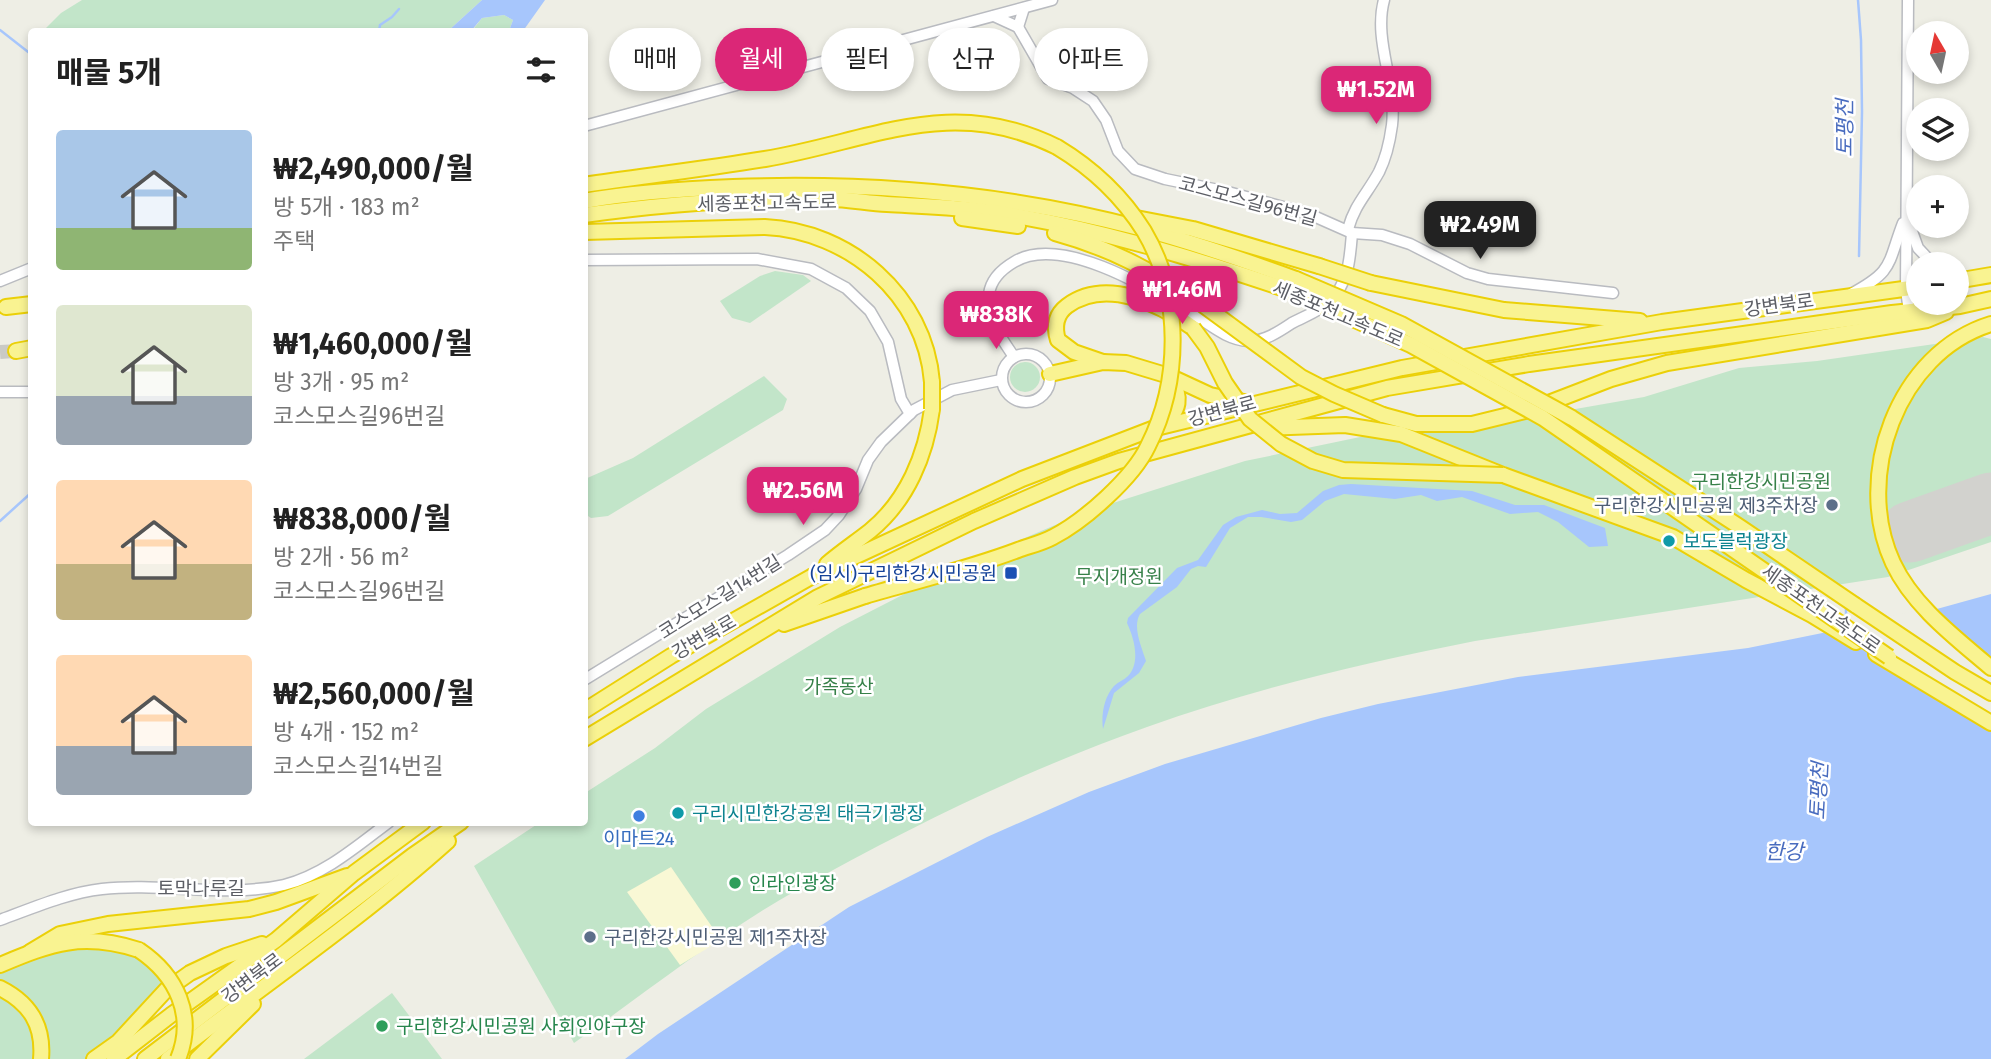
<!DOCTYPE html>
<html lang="ko">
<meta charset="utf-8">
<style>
:root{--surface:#fff;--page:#f2f2f2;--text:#222;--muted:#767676;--accent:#db2777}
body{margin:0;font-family:"Fira Sans","Noto Sans KR",sans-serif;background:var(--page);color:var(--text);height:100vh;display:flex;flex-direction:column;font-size:26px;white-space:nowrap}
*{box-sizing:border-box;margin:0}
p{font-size:23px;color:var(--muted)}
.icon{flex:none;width:38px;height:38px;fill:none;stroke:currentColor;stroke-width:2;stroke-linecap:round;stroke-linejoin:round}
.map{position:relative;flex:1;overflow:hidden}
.panel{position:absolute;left:28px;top:28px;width:560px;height:798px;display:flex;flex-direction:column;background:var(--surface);border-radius:7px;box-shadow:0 4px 10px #0003}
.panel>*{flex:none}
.banner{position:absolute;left:609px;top:28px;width:665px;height:63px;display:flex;gap:14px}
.needle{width:46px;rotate:351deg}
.buttons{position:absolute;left:1906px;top:21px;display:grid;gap:14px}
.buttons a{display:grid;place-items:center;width:63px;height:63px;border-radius:50%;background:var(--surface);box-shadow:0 4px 10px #0003;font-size:35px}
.price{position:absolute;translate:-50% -60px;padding:0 16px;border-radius:14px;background:var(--accent);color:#fff;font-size:23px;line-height:46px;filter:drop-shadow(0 2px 4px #0008)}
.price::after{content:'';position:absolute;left:50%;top:42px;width:21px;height:16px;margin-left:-10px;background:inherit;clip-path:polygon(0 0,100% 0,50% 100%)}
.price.current{background:#222;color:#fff}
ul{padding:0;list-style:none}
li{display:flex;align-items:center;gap:21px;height:175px;padding:0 28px}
li span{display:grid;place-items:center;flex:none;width:196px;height:140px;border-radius:7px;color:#555}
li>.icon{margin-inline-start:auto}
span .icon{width:84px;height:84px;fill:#fffc;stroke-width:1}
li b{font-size:30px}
h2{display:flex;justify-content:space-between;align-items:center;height:84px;padding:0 28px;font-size:30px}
.chip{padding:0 24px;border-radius:32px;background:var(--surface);box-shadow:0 4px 10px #0003;font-size:24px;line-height:63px}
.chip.current{background:var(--accent);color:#fff}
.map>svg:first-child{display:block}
</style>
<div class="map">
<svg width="1991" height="1059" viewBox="0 0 1991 1059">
<rect width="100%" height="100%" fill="#eeeee5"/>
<g fill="#c2e5c9">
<polygon points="82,0 482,0 448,31 42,32 61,13"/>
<polygon points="504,15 513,20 509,31 471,32 482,18"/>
<polygon points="775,271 803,275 811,281 750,323 732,318 720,301 760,276"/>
<path d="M1983,337L1991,339V542L1888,577L1475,641C1364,663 1253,689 1147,727C1026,770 909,827 797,890C719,934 647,992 574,1043L474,866L539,823L584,822L585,793L655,748L706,709L840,627L957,567L1088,511L1245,461L1413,426H1479L1644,397L1739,368L1817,361Z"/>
<circle cx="1025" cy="377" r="15"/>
<polygon points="764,376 787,399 783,410 608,516 591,518 585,514 585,479 633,458"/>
<path d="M85,941L142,957L165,984L133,1020L89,1059H47C37,1024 38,997 0,983V968Z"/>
<polygon points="0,993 18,1001 36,1036 35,1059 0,1059"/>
<polygon points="392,993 442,1059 304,1059"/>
</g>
<polygon fill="#f9f8d5" points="671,867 721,940 680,965 627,892"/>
<g fill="#a7c6fc">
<polygon points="482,0 545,0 523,31 509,31 513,20 504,15 482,18 471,31 448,31"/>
<path d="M1351,484L1472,491L1515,505H1544L1605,528L1608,546L1589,547L1558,522L1538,512L1510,514L1462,497L1437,501L1421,495L1395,499L1344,494L1325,501L1302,520L1291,522L1261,517H1248L1230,528L1206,567L1198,566L1191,569L1177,587L1140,614C1132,627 1142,648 1146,661L1139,673L1114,693L1103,729C1101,715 1104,697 1114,686C1118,682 1124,680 1128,676C1141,662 1134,638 1127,623L1128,618L1177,568L1198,560L1223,525L1236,517L1262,510L1280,514L1297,513L1323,491L1339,485Z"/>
<polygon points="1991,594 1991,1059 625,1059 658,1034 849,907 987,837 1089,792 1165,764 1321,718 1378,704 1518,677 1748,648 1926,612"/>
</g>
<polygon fill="#eeeee5" points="1925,609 1991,660 1991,726 1839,626"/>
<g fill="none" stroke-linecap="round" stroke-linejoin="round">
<g stroke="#a7c6fc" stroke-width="2.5">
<polyline points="1858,0 1861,40 1862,112 1859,256"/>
<polyline points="0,30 32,55"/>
<polyline points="379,32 380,25 392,17 399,9"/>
<polyline points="0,521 32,492"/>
<polyline points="1846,619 1846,609"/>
</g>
<polyline stroke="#d2d2ce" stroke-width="61" points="1910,532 1991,503"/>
<polyline stroke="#cacac5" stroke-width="14" stroke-dasharray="14 7" stroke-linecap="butt" points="0,352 16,351"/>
<defs>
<g id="minor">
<polyline points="1908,0 1906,290 1909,311"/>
<polyline points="994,16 1018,27 1024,8"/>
<polyline points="1018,27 1048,79 1073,88 1093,101 1106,120 1118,151 1135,169 1165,179 1228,192 1309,214 1352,233 1382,235 1410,244 1467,273 1488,279 1613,293"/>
<polyline points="584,126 1052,0"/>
<polyline points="1909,223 1918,248 1933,264"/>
<polyline points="584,260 757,259 811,269 846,288 870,311 888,342 901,399 910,414"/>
<polyline points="0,281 32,268"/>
<path d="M1851,294C1894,271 1887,265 1903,223"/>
<circle cx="1026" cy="378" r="24"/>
<path d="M1014,357C1001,337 985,318 989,294C991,279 1002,269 1014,262C1062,233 1154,291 1196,316C1212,326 1228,340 1248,341C1264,342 1280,331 1292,323C1303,317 1320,311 1329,302C1349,283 1350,258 1352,233L1348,229C1355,204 1367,194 1379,172C1386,158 1390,140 1392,125C1397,84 1373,40 1384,0"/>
<polyline points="0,392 32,392"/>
<polyline points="584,680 788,555 825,530 839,515 856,489 868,460 881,442 914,410 952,390 1001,380"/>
<path d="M0,920C33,908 67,893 102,889C160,882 227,898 284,885C324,875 357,846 389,822"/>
</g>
<g id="highway">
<path d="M584,185C645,176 705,169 765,159C872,141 950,94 1057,147"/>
<path d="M584,201C633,192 683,189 733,187C869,182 1007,193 1139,228C1192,242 1244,260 1296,279"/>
<path d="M584,215C665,204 748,197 829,199C848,199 867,203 887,204C922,206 958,207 993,212C1095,228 1194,258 1291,291"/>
<polyline points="1131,217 1193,229 1319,266"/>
<polyline points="962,218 1018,226"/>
<path d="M584,232L765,227C849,231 925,295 932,382"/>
<path d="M1055,233C1110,248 1148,269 1195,299"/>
<polyline points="1956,281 1991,275"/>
<polyline points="1371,283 1504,310 1640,321"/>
<polyline points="6,307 32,304"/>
<path d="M1991,324C1897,353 1853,477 1893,563C1913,606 1956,638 1991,668"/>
<polyline points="16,351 32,348"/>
<path d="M1103,362L1074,352L1058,340C1054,327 1055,315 1067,306C1106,277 1160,304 1193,328"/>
<polyline points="1050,374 1103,362 1126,363 1169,376 1210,395 1244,402"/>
<polyline points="1383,415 1416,424 1472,424 1533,409 1611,379 1667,363 1927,320 1946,312"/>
<path d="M1161,424C1181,412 1182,396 1170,378"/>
<polyline points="1262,428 1345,425 1401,434 1503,475 1673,537 1746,580 1812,615 1856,642"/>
<path d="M827,564C841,552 856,542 870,531C907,501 926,455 932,409"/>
<polyline points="1855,605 1955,672 1991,693"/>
<polyline points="784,624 865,596"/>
<polyline points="1876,654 1991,723"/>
<polyline points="584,711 671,656 811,577 1022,479 1152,429 1402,368 1662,322 1918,287"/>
<polyline points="584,739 818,597 974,521 1075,477 1119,461 1387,388 1529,364 1892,313 1960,306 1991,299"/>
<polyline points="30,952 60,934 108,924 249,909 276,902 347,876"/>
<path d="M0,965C52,943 83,932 139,950"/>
<path d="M0,988C30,1003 44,1025 41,1059"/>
<polyline points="94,1059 118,1042 166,990 190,973 226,956 262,944"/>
<polyline points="114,1059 171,1015 276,940 354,873 423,822"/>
<polyline points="145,1059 412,856 461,822"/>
<path d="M168,1059C261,987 360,920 448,841"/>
<polyline points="197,1059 253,1004"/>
</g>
</defs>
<use href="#minor" stroke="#b9bbc0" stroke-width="13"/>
<use href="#highway" stroke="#ebd008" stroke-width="18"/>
<use href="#minor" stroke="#fff" stroke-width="10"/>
<use href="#highway" stroke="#f9f391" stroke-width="14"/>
<defs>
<g id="highway-bridge">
<polyline points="1319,266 1371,283"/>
<polyline points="1296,279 1401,324 1572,418 1740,527 1855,605"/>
<polyline points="1291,291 1411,345 1543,418 1889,657"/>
<polyline points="1195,299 1301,377 1334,394 1383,415"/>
<polyline points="1193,328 1207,347 1225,383 1250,419 1281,444 1313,461 1343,470 1503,475"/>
<polyline points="932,382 932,409"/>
<path d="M865,596C916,581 968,569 1018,550C1029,546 1042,543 1053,537C1084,521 1133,478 1148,446C1181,381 1182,295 1144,231C1122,196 1092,168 1057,147"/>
<path d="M139,950C176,975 196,1015 178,1059"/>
</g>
</defs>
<use href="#highway-bridge" stroke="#ebd008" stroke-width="18" stroke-linecap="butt"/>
<use href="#highway-bridge" stroke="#f9f391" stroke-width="14"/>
</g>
<g fill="#5c6f8a" stroke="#fff" stroke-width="2.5">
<circle cx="1832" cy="505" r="7"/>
<circle cx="590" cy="937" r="7"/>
</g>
<g fill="#0f9aa8" stroke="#fff" stroke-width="2.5">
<circle cx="1669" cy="541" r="7"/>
<circle cx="678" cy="813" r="7"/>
</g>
<rect fill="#1a4fb4" stroke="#fff" stroke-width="2.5" x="1004" y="566" width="14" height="14" rx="3.5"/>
<circle fill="#3f7fe0" stroke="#fff" stroke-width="2.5" cx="639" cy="816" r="7"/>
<g fill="#2e9e5b" stroke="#fff" stroke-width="2.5">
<circle cx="735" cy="883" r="7"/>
<circle cx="382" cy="1026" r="7"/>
</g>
<g text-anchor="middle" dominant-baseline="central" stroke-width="5" stroke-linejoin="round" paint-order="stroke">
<g font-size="19" fill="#5c5e65" stroke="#fff">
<text transform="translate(1248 201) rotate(15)">코스모스길96번길</text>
<text transform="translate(767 203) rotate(-1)">세종포천고속도로</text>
<text transform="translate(1779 305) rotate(-8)">강변북로</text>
<text transform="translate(1338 314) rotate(23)">세종포천고속도로</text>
<text transform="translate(1222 411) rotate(-15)">강변북로</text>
<text transform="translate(720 597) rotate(-32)">코스모스길14번길</text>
<text transform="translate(1821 609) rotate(35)">세종포천고속도로</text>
<text transform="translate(704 637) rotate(-30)">강변북로</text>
<text x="201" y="888">토막나루길</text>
<text transform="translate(252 978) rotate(-37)">강변북로</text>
</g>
<g font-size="19" fill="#378149" stroke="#fff">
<text x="1761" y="481">구리한강시민공원</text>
<text x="1119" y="576">무지개정원</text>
<text x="839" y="686">가족동산</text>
</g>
<g font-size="19" fill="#4e5e75" stroke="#fff" text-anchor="end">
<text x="1818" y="505">구리한강시민공원 제3주차장</text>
<text x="604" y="937" text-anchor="start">구리한강시민공원 제1주차장</text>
</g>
<g font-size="19" fill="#0d838f" stroke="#fff" text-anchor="start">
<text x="1683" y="541">보도블럭광장</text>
<text x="692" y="813">구리시민한강공원 태극기광장</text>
</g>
<g font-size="19" fill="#164399" stroke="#fff" text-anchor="end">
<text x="997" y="573">(임시)구리한강시민공원</text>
</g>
<g font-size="19" fill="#366cbe" stroke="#fff">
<text x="639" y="838">이마트24</text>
</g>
<g font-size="19" fill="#27864d" stroke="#fff" text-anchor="start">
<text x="749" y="883">인라인광장</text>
<text x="396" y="1026">구리한강시민공원 사회인야구장</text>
</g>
<g font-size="21" font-style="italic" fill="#496cbf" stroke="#fff">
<text transform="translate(1845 128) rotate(-90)">토평천</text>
<text transform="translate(1819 791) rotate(-87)">토평천</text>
<text x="1784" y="852">한강</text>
</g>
</g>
</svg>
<div class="buttons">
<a><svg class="needle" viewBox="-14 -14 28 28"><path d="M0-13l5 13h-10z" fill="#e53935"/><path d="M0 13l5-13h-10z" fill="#767676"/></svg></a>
<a><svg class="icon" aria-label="layers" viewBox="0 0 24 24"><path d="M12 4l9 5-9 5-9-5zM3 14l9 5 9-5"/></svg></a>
<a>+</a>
<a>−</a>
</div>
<b class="price" style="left:1376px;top:126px">₩1.52M</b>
<b class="price current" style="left:1480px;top:261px">₩2.49M</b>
<b class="price" style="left:1182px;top:326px">₩1.46M</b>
<b class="price" style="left:996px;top:351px">₩838K</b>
<b class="price" style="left:803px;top:527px">₩2.56M</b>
<div class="banner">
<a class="chip">매매</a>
<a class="chip current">월세</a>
<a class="chip">필터</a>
<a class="chip">신규</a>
<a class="chip">아파트</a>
</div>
<section class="panel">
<h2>매물 5개<svg class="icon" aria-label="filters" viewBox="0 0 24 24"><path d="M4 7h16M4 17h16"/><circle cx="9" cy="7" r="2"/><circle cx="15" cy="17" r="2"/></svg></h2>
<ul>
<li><span style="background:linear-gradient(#a9c7e8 70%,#8fb573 0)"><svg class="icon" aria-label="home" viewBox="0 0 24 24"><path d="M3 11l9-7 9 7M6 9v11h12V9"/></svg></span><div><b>₩2,490,000/월</b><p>방 5개 · 183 m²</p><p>주택</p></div></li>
<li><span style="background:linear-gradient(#dfe7d0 65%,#9aa5b1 0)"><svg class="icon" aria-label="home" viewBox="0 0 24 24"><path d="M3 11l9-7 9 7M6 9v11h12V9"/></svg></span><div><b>₩1,460,000/월</b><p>방 3개 · 95 m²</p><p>코스모스길96번길</p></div></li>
<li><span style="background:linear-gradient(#ffd9b3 60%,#c2b280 0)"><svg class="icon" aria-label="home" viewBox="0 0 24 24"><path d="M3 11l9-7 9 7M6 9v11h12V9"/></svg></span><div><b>₩838,000/월</b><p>방 2개 · 56 m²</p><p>코스모스길96번길</p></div></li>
<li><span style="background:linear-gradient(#ffd9b3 65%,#9aa5b1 0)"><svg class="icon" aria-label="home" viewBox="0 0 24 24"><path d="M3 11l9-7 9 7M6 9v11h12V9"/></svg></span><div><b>₩2,560,000/월</b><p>방 4개 · 152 m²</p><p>코스모스길14번길</p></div></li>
</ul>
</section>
</div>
